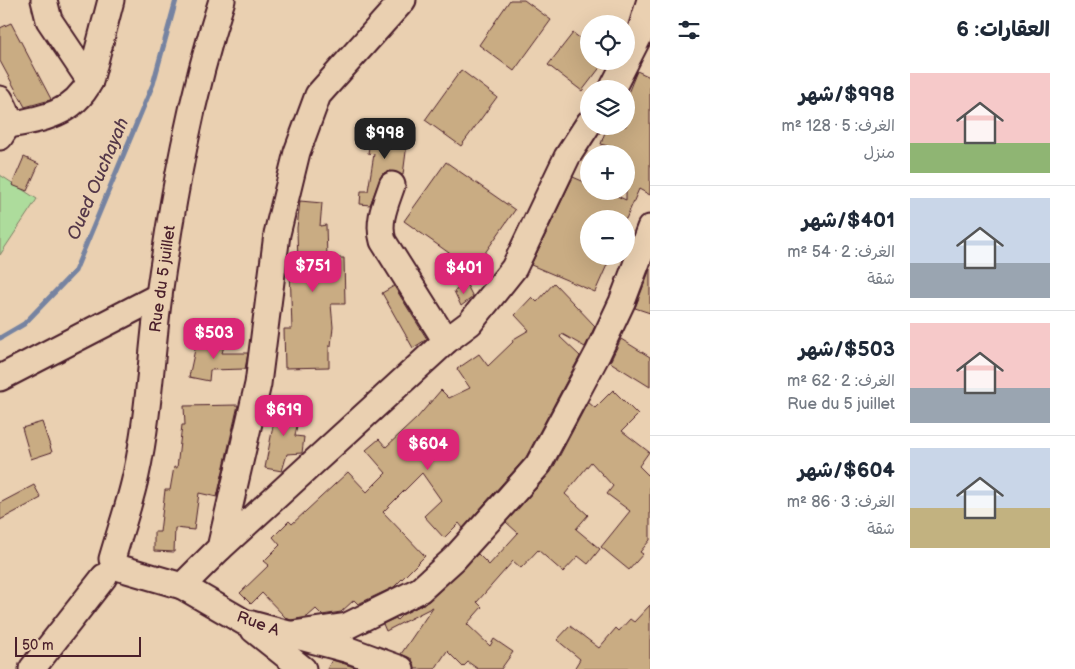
<!DOCTYPE html>
<html lang="ar">
<meta charset="utf-8">
<style>
:root{--surface:#fff;--page:#f2f2f3;--text:#1f2937;--muted:#747a83;--line:#e0e1e3;--accent:#db2777}
body{margin:0;font-family:"Balsamiq Sans","Playpen Sans Arabic",sans-serif;background:var(--page);color:var(--text);direction:rtl;height:100vh;display:flex;flex-direction:column;font-size:19px;white-space:nowrap}
*{box-sizing:border-box;margin:0}
p{font-size:16px;color:var(--muted)}
.icon{flex:none;width:28px;height:28px;fill:none;stroke:currentColor;stroke-width:2;stroke-linecap:round;stroke-linejoin:round}
.map{position:relative;flex:1;overflow:hidden;direction:ltr}
.side{display:flex;flex-direction:column;background:var(--surface);width:425px}
.side>*{flex:none}
.buttons{position:absolute;left:580px;top:15px;display:grid;gap:10px}
.buttons a{display:grid;place-items:center;width:55px;height:55px;border-radius:50%;background:var(--surface);box-shadow:0 5px 20px #0002;font-size:25px}
.scale{position:absolute;left:15px;bottom:12px;width:126px;box-sizing:border-box;padding-left:5px;border:2px solid #4a1f2b;border-top:0;font-size:14px;line-height:18px;white-space:nowrap;color:#4a1f2b;-webkit-text-stroke:4px #ead0b1;paint-order:stroke}
.price{position:absolute;translate:-50% -42px;padding:0 11px;border-radius:10px;background:var(--accent);color:#fff;font-size:16px;line-height:32px;filter:drop-shadow(0 1px 2px #0008)}
.price::after{content:'';position:absolute;left:50%;top:30px;width:15px;height:11px;margin-left:-8px;background:inherit;clip-path:polygon(0 0,100% 0,50% 100%)}
.price.active{background:#222;color:#fff}
ul{padding:0;list-style:none}
li{display:flex;align-items:center;gap:15px;height:125px;padding:0 25px}
li+li{border-top:1px solid var(--line)}
li span{display:grid;place-items:center;flex:none;width:140px;height:100px;border-radius:0px;color:#555}
li>.icon{margin-inline-start:auto}
span .icon{width:60px;height:60px;fill:#fffc;stroke-width:1}
li b{font-size:21px}
h2{display:flex;justify-content:space-between;align-items:center;height:60px;padding:0 25px;font-size:21px}
main{display:flex;flex:1;min-height:0}
.map>svg:first-child{display:block}
</style>
<main>
<section class="side">
<h2>العقارات: 6<svg class="icon" aria-label="filters" viewBox="0 0 24 24"><path d="M4 7h16M4 17h16"/><circle cx="9" cy="7" r="2"/><circle cx="15" cy="17" r="2"/></svg></h2>
<ul>
<li><span style="background:linear-gradient(#f6c9c9 70%,#8fb573 0)"><svg class="icon" aria-label="home" viewBox="0 0 24 24"><path d="M3 11l9-7 9 7M6 9v11h12V9"/></svg></span><div><b>$998/شهر</b><p>الغرف: 5 · 128 m²</p><p>منزل</p></div></li>
<li><span style="background:linear-gradient(#c9d6e8 65%,#9aa5b1 0)"><svg class="icon" aria-label="home" viewBox="0 0 24 24"><path d="M3 11l9-7 9 7M6 9v11h12V9"/></svg></span><div><b>$401/شهر</b><p>الغرف: 2 · 54 m²</p><p>شقة</p></div></li>
<li><span style="background:linear-gradient(#f6c9c9 65%,#9aa5b1 0)"><svg class="icon" aria-label="home" viewBox="0 0 24 24"><path d="M3 11l9-7 9 7M6 9v11h12V9"/></svg></span><div><b>$503/شهر</b><p>الغرف: 2 · 62 m²</p><p>Rue du 5 juillet</p></div></li>
<li><span style="background:linear-gradient(#c9d6e8 60%,#c2b280 0)"><svg class="icon" aria-label="home" viewBox="0 0 24 24"><path d="M3 11l9-7 9 7M6 9v11h12V9"/></svg></span><div><b>$604/شهر</b><p>الغرف: 3 · 86 m²</p><p>شقة</p></div></li>
</ul>
</section>
<div class="map">
<svg width="650" height="669" viewBox="0 0 650 669">
<rect width="100%" height="100%" fill="#ead0b1"/>
<filter id="ink" filterUnits="userSpaceOnUse"><feTurbulence type="fractalNoise" baseFrequency=".02" numOctaves="2"/><feDisplacementMap in="SourceGraphic" scale="10" xChannelSelector="R" yChannelSelector="G"/><feConvolveMatrix kernelMatrix="1 2 1 2 8 2 1 2 1" color-interpolation-filters="sRGB"/></filter>
<g filter="url(#ink)">
<polygon fill="#addc9c" stroke="#7c7e64" points="0,175 37,199 0,255"/>
<g fill="none" stroke-linecap="round" stroke-linejoin="round">
<polyline stroke="#7683a1" stroke-width="5" points="0,338 24,324 75,271 153,84 176,0"/>
</g>
<g fill="#c9ac83" stroke="#4a1f2b">
<polygon points="510,0 524,0 551,20 514,71 479,45"/>
<polygon points="11,23 51,99 50,100 25,107 0,61 0,28"/>
<polygon points="573,33 589,45 589,61 605,61 582,91 548,65"/>
<polygon points="461,70 497,97 461,146 425,120"/>
<polygon points="637,71 650,77 650,195 639,189 626,219 589,219 589,256 611,256 595,292 531,265 573,177 589,184 589,191 606,191 626,200 626,154 614,154 616,149 601,144 607,126 626,126 626,98"/>
<polygon points="372,131 408,136 403,175 390,171 382,174 370,205 360,204 361,191 368,191 374,154 368,153"/>
<polygon points="24,157 39,164 27,191 12,185"/>
<polygon points="446,162 515,210 473,270 404,221"/>
<polygon points="300,201 322,203 320,226 326,225 327,258 344,258 345,304 331,304 333,327 331,346 329,346 329,367 285,368 284,329 292,329 290,266 298,266 297,228"/>
<polygon points="650,269 650,313 635,308"/>
<polygon points="554,283 595,326 585,347 562,334 560,337 580,356 526,457 463,528 459,523 444,538 424,516 441,500 422,473 383,512 425,556 394,587 358,604 354,600 341,612 322,615 316,609 307,617 291,620 286,618 262,593 251,604 240,593 269,565 264,561 280,545 273,537 289,521 292,524 348,472 367,492 386,473 366,450 379,439 386,447 417,418 441,390 449,398 470,388 457,369 479,354 488,366 513,342 512,340 529,330 515,315 532,297 537,302"/>
<polygon points="467,285 473,297 461,306 454,291"/>
<polygon points="394,286 427,339 413,348 382,293"/>
<polygon points="621,339 650,357 650,387 610,362"/>
<polygon points="197,340 224,346 222,353 248,353 245,369 210,370 209,381 189,377"/>
<polygon points="613,390 638,415 622,431 649,452 639,466 650,477 650,540 640,552 643,554 629,570 601,547 630,511 607,494 613,486 591,462 565,494 588,515 576,529 600,549 588,564 578,556 563,572 538,550 521,568 513,561 477,602 482,607 467,624 490,646 494,639 513,652 501,669 478,669 468,662 463,667 447,651 435,669 415,669 412,659 401,654 433,607 386,631 383,624 396,618 397,620 402,615 429,601 478,554 489,565 518,533 506,522 551,472 588,402 595,408"/>
<polygon points="238,405 217,497 199,493 194,530 175,528 174,552 154,551 154,532 160,532 165,490 170,490 174,467 177,468 182,425 185,425 184,406"/>
<polygon points="277,405 301,405 295,436 304,437 302,453 287,454 282,471 265,468"/>
<polygon points="42,422 52,452 31,459 22,428"/>
<polygon points="34,485 41,498 0,520 0,503"/>
<polygon points="650,605 650,669 574,669 580,659 557,640 570,626 599,648 616,628 619,631 630,619 634,622"/>
<polygon points="332,660 345,664 359,669 327,669"/>
</g>
<g fill="none" stroke-linecap="round" stroke-linejoin="round">
<defs>
<g id="minor">
<polyline points="44,0 49,20 90,81"/>
<polyline points="612,89 639,36 650,0"/>
<path d="M0,99C9,116 12,120 0,137"/>
<path d="M9,125C43,119 73,114 90,81L111,0"/>
<path d="M392,185C386,203 377,221 383,241L446,341"/>
<polyline points="0,378 159,296"/>
<polyline points="220,548 446,341 470,323 514,268 567,157 589,123"/>
<path d="M112,559C120,531 130,503 136,475C149,416 151,355 159,295C173,196 191,96 222,0"/>
<polyline points="120,568 182,586 244,622 349,650 401,669"/>
<polyline points="182,586 220,548 258,384 277,234 297,152 318,95 403,0"/>
<polyline points="254,630 303,669"/>
<polyline points="286,635 347,626 420,590 454,559 508,499 538,465 598,353 622,302 650,228"/>
<polyline points="32,669 104,577"/>
</g>
</defs>
<use href="#minor" stroke="#4a1f2b" stroke-width="29"/>
<use href="#minor" stroke="#ead0b1" stroke-width="25"/>
</g>
</g>
<g text-anchor="middle" dominant-baseline="central" stroke-width="4.5" stroke-linejoin="round" paint-order="stroke">
<g font-size="16" fill="#4a1f2b" stroke="#ead0b1">
<text transform="translate(163 279) rotate(-82)">Rue du 5 juillet</text>
<text transform="translate(258 624) rotate(20)">Rue A</text>
</g>
<g font-size="18" font-style="italic" fill="#553849" stroke="#ead0b1">
<text transform="translate(98 179) rotate(-67)">Oued Ouchayah</text>
</g>
</g>
</svg>
<div class="buttons">
<a><svg class="icon" aria-label="locate" viewBox="0 0 24 24"><circle cx="12" cy="12" r="6"/><path d="M12 2v4M12 18v4M2 12h4M18 12h4"/></svg></a>
<a><svg class="icon" aria-label="layers" viewBox="0 0 24 24"><path d="M12 4l9 5-9 5-9-5zM3 14l9 5 9-5"/></svg></a>
<a>+</a>
<a>−</a>
</div>
<div class="scale">50 m</div>
<b class="price active" style="left:385px;top:160px">$998</b>
<b class="price" style="left:313px;top:293px">$751</b>
<b class="price" style="left:464px;top:295px">$401</b>
<b class="price" style="left:214px;top:360px">$503</b>
<b class="price" style="left:284px;top:437px">$619</b>
<b class="price" style="left:428px;top:471px">$604</b>
</div>
</main>
